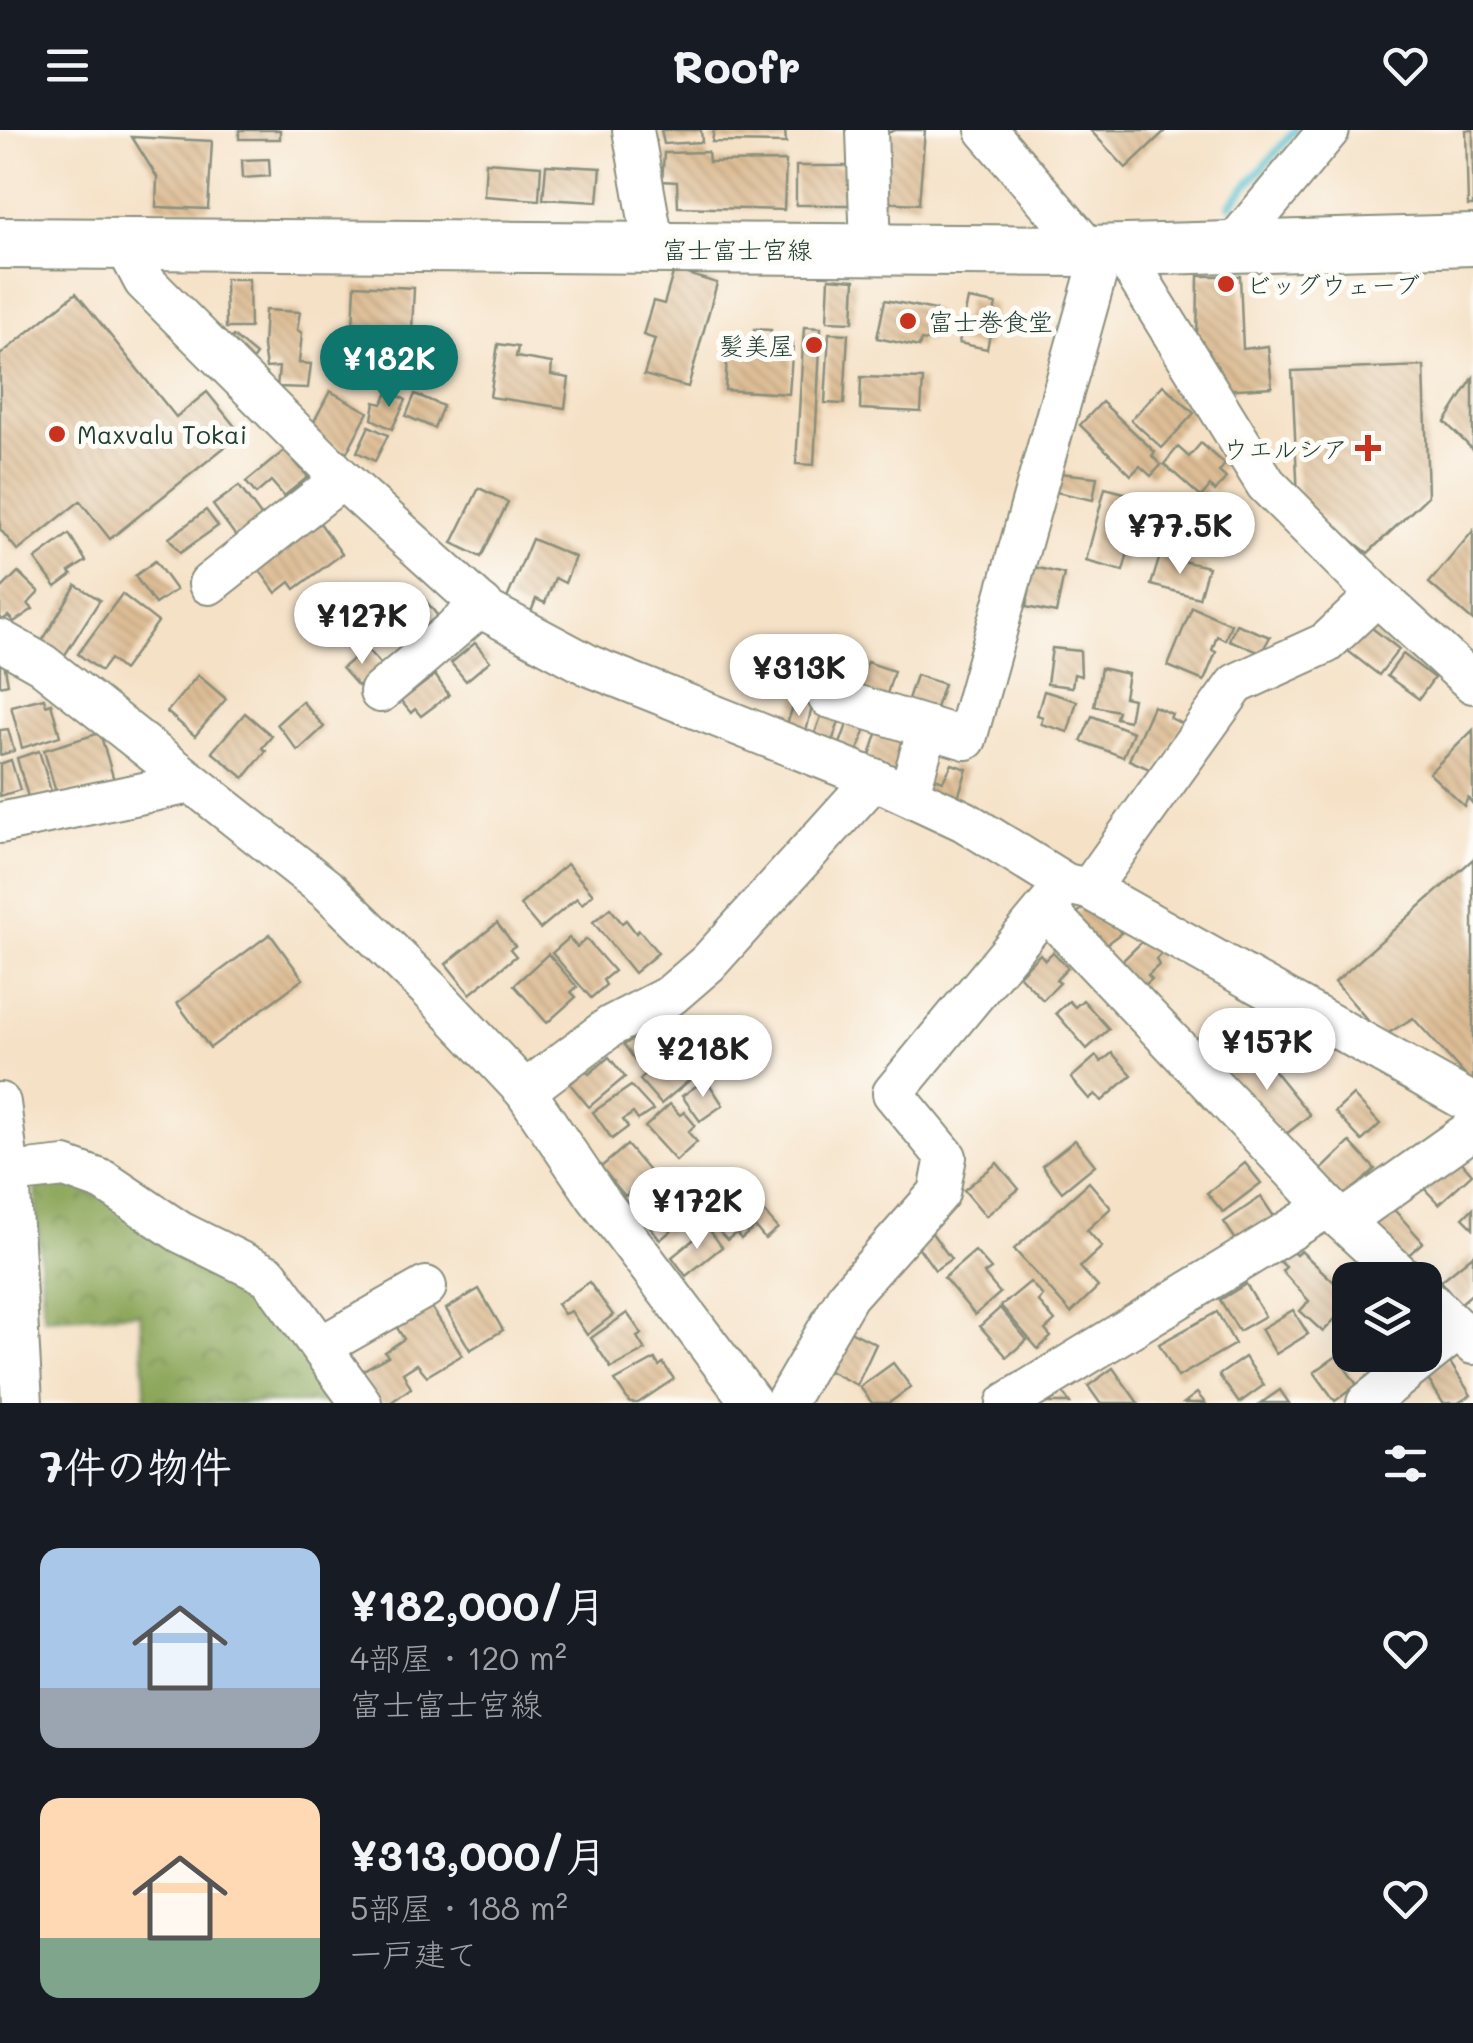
<!DOCTYPE html>
<html lang="ja">
<meta charset="utf-8">
<style>
:root{--surface:#171b24;--page:#20242c;--text:#f1f3f6;--muted:#9ea1a6;--accent:#0f766e}
body{margin:0;font-family:Mali,"Klee One",sans-serif;background:var(--page);color:var(--text);height:100vh;display:flex;flex-direction:column;font-size:38px;white-space:nowrap}
*{box-sizing:border-box;margin:0}
p{font-size:32px;color:var(--muted)}
.icon{flex:none;width:55px;height:55px;fill:none;stroke:currentColor;stroke-width:2;stroke-linecap:round;stroke-linejoin:round}
.map{position:relative;height:1273px;overflow:hidden}
.panel{display:flex;flex-direction:column;background:var(--surface);flex:1}
.panel>*{flex:none}
.buttons{position:absolute;left:1332px;top:1132px;display:grid;gap:20px}
.buttons a{display:grid;place-items:center;width:110px;height:110px;border-radius:20px;background:var(--surface);box-shadow:0 10px 40px #0002;font-size:50px}
.price{position:absolute;translate:-50% -85px;padding:0 22px;border-radius:35px;background:#fff;color:#222;font-size:32px;line-height:65px;filter:drop-shadow(0 2px 5px #0008)}
.price::after{content:'';position:absolute;left:50%;top:60px;width:30px;height:22px;margin-left:-15px;background:inherit;clip-path:polygon(0 0,100% 0,50% 100%)}
.price.active{background:var(--accent);color:#fff}
ul{padding:0;list-style:none}
li{display:flex;align-items:center;gap:30px;height:250px;padding:0 40px}
li span{display:grid;place-items:center;flex:none;width:280px;height:200px;border-radius:20px;color:#555}
li>.icon{margin-inline-start:auto}
span .icon{width:120px;height:120px;fill:#fffc;stroke-width:1}
li b{font-size:42px}
h2{display:flex;justify-content:space-between;align-items:center;height:120px;padding:0 40px;font-size:42px}
header{display:flex;justify-content:space-between;align-items:center;height:130px;padding:0 40px;background:var(--surface);font-size:45px;font-weight:700}
.map>svg:first-child{display:block}
</style>
<header><svg class="icon" aria-label="menu" viewBox="0 0 24 24"><path d="M4 6h16M4 12h16M4 18h16"/></svg>Roofr<svg class="icon" aria-label="heart" viewBox="0 0 24 24"><path d="M12 20l-8-8c-3-5 5-10 8-4 3-6 11-1 8 4z"/></svg></header>
<div class="map">
<svg width="1473" height="1273" viewBox="0 0 1473 1273">
<defs>
<pattern id="forest-crowns" width="20" height="18" patternUnits="userSpaceOnUse" patternTransform="scale(2.5)"><rect width="20" height="18" fill="#89a456"/><path d="M2 6a3 3 0 1 1 6 0M12 15a3 3 0 1 1 6 0" fill="none" stroke="#6f8748"/></pattern>
<pattern id="building-back-hatch" width="6" height="6" patternUnits="userSpaceOnUse" patternTransform="scale(2.5)"><rect width="6" height="6" fill="#ddbd95"/><path d="M-1 5l2 2M0 0l6 6M5-1l2 2" fill="none" stroke="#bda381"/></pattern>
</defs>
<rect width="100%" height="100%" fill="#fdfcf7"/>
<filter id="ink" filterUnits="userSpaceOnUse"><feTurbulence type="fractalNoise" baseFrequency=".01" numOctaves="2"/><feDisplacementMap in="SourceGraphic" scale="20" xChannelSelector="R" yChannelSelector="G"/><feConvolveMatrix kernelMatrix="1 2 1 2 8 2 1 2 1" color-interpolation-filters="sRGB"/></filter>
<filter id="wash" filterUnits="userSpaceOnUse"><feTurbulence type="fractalNoise" baseFrequency=".0048" numOctaves="4" result="noise"/><feDisplacementMap in="SourceGraphic" scale="40" xChannelSelector="R" yChannelSelector="G"/><feGaussianBlur stdDeviation="2.25" result="paint"/><feColorMatrix in="noise" values="0 0 0 0 0 0 0 0 0 0 0 0 0 0 0 0 0 1.4 0 .05"/><feComposite in="paint" operator="in"/></filter>
<g filter="url(#wash)">
<rect width="100%" height="100%" fill="#f5e1c6"/>
<polygon fill="url(#forest-crowns)" stroke="#547045" stroke-width="2.5" points="63,1046 262,1153 345,1273 146,1273 140,1183 44,1188 35,1059"/>
<g fill="none" stroke-linecap="round" stroke-linejoin="round">
<polyline stroke="#4fbcc9" stroke-width="8" points="1230,75 1295,0"/>
</g>
<g id="blocks">
<g fill="url(#building-back-hatch)">
<rect x="239" y="0" width="41" height="9"/>
<polygon points="661,0 701,0 702,12 664,14"/>
<polygon points="714,0 785,0 786,13 712,12"/>
<polygon points="895,0 925,0 919,74 878,72 880,6"/>
<polygon points="1090,0 1166,0 1126,38"/>
<polygon points="1466,0 1473,0 1473,76 1468,76"/>
<polygon points="132,7 212,11 208,79 156,77 157,47"/>
<polygon points="708,22 709,32 786,31 784,80 678,77 677,52 662,51 664,23"/>
<polygon points="269,29 270,46 243,48 242,30"/>
<polygon points="486,32 541,36 539,70 484,66"/>
<polygon points="546,35 601,38 598,72 543,69"/>
<rect x="796" y="36" width="57" height="39"/>
<polygon points="674,140 717,153 688,257 644,245 655,209 643,205 653,171 664,174"/>
<polygon points="1198,146 1240,146 1243,219 1268,216 1272,257 1220,260 1210,241 1209,220 1197,218"/>
<polygon points="829,148 855,150 853,192 827,191"/>
<polygon points="225,149 249,149 250,198 226,198"/>
<polygon points="355,155 414,158 412,201 353,198"/>
<polygon points="76,163 176,287 207,262 241,304 110,409 80,371 18,421 0,399 0,225"/>
<polygon points="968,169 996,174 987,219 959,213"/>
<polygon points="885,170 935,180 929,211 921,210 919,217 877,208"/>
<polygon points="265,180 300,182 297,200 302,203 299,233 311,234 308,258 277,257 279,237 266,238 263,217"/>
<polygon points="804,197 821,198 814,335 796,334"/>
<polygon points="754,199 771,200 770,211 793,213 789,264 725,260 728,211 754,212"/>
<polygon points="829,203 848,204 844,274 825,273"/>
<polygon points="233,206 256,225 247,238 223,219"/>
<polygon points="498,214 518,217 516,227 552,233 551,245 569,248 565,278 490,267"/>
<polygon points="1424,236 1428,366 1368,423 1298,369 1292,241"/>
<polygon points="861,247 923,249 921,282 860,279"/>
<polygon points="1473,248 1473,320 1445,292"/>
<polygon points="1163,255 1194,283 1162,318 1131,290"/>
<polygon points="330,261 368,282 347,322 309,301"/>
<polygon points="389,261 406,270 392,299 372,289 375,272 382,274"/>
<polygon points="415,264 443,276 434,298 406,286"/>
<polygon points="1102,272 1155,322 1152,326 1161,335 1151,346 1140,336 1131,345 1080,295"/>
<polygon points="369,296 388,305 375,331 357,322"/>
<polygon points="1201,313 1225,334 1219,342 1226,348 1215,361 1210,356 1201,367 1164,334 1178,317 1189,327"/>
<polygon points="285,320 308,347 284,366 271,351 256,364 246,352"/>
<polygon points="1059,343 1097,347 1093,370 1056,362"/>
<polygon points="239,356 264,390 238,409 213,375"/>
<polygon points="479,358 508,372 481,427 452,413"/>
<polygon points="1105,358 1143,368 1123,441 1086,431"/>
<polygon points="206,380 218,396 180,423 169,408"/>
<polygon points="320,393 342,424 295,459 290,452 276,463 258,438"/>
<polygon points="1473,401 1473,491 1429,453"/>
<polygon points="69,404 86,431 69,442 72,445 56,457 35,429"/>
<polygon points="532,409 575,427 565,453 555,448 545,473 536,469 531,482 506,471"/>
<polygon points="1160,426 1208,437 1199,468 1151,455"/>
<polygon points="155,431 176,460 155,474 135,446"/>
<polygon points="1034,437 1064,444 1056,483 1026,477"/>
<polygon points="18,442 39,462 28,474 33,479 14,492 8,486 0,492 0,460"/>
<polygon points="76,455 100,470 61,531 38,518"/>
<polygon points="122,464 158,492 123,540 110,529 101,541 78,524"/>
<polygon points="426,471 441,490 417,510 402,491"/>
<polygon points="1192,477 1231,494 1225,510 1217,506 1212,520 1216,522 1204,551 1168,536"/>
<polygon points="1236,494 1270,507 1261,523 1229,510"/>
<polygon points="1368,495 1399,519 1379,545 1348,521"/>
<polygon points="475,513 490,531 466,551 451,533"/>
<polygon points="366,518 382,536 358,556 342,538"/>
<polygon points="809,518 828,523 817,558 799,551"/>
<polygon points="1052,518 1080,521 1081,546 1074,544 1072,557 1047,554"/>
<polygon points="2,521 8,554 0,556 0,522"/>
<polygon points="839,524 857,529 846,563 828,557"/>
<polygon points="1403,524 1434,548 1419,569 1387,546"/>
<polygon points="867,532 894,541 884,574 856,565"/>
<polygon points="1101,538 1128,544 1124,567 1133,569 1129,591 1116,588 1118,581 1094,576"/>
<polygon points="198,545 226,569 195,606 167,582"/>
<polygon points="435,545 449,565 421,586 415,579 411,583 401,571"/>
<polygon points="916,545 944,554 933,587 905,578"/>
<polygon points="1044,561 1077,571 1068,602 1041,594 1043,587 1037,585"/>
<polygon points="796,567 813,573 804,610 784,603"/>
<polygon points="44,568 46,575 51,573 60,606 22,618 11,576"/>
<polygon points="302,571 324,597 298,621 277,594"/>
<polygon points="1153,576 1172,584 1170,588 1183,594 1156,642 1129,630"/>
<polygon points="824,578 842,584 829,620 811,614"/>
<polygon points="245,583 272,606 262,618 266,621 244,648 212,622"/>
<polygon points="850,586 868,592 855,629 837,622"/>
<polygon points="1092,586 1133,602 1123,627 1081,611"/>
<polygon points="879,598 907,608 895,644 867,634"/>
<polygon points="8,599 14,621 0,625 0,600"/>
<polygon points="1473,600 1473,674 1468,668 1464,676 1429,643"/>
<polygon points="100,603 114,650 63,663 55,659 44,620"/>
<polygon points="39,621 51,661 28,667 17,628"/>
<polygon points="11,630 20,660 0,666 0,634"/>
<polygon points="952,634 967,639 955,677 920,660 927,645 943,651"/>
<polygon points="1473,729 1473,954 1413,888 1382,907 1335,852"/>
<polygon points="567,734 593,764 582,774 577,768 540,799 520,775"/>
<polygon points="1090,773 1106,783 1121,803 1098,820 1073,786"/>
<polygon points="610,778 622,793 626,790 636,803 639,800 658,823 634,843 593,792"/>
<polygon points="497,793 515,816 510,819 516,826 470,864 446,834"/>
<polygon points="270,804 303,849 210,918 177,873"/>
<polygon points="1147,807 1163,822 1156,829 1159,835 1148,845 1152,849 1140,859 1117,836"/>
<polygon points="569,808 577,817 586,809 614,841 603,850 606,855 591,868 552,823"/>
<polygon points="1053,822 1068,838 1056,850 1060,853 1043,870 1019,845 1040,824 1045,830"/>
<polygon points="548,824 577,857 571,862 576,867 547,893 514,855"/>
<polygon points="1083,870 1109,899 1087,919 1056,883 1069,871 1075,877"/>
<polygon points="652,894 661,906 658,909 664,918 640,937 624,915"/>
<polygon points="1254,916 1310,985 1280,1009 1224,941"/>
<polygon points="669,922 692,948 661,974 640,950"/>
<polygon points="1112,923 1132,945 1102,971 1095,964 1089,969 1071,948 1096,926 1101,932"/>
<polygon points="609,927 625,947 589,977 570,954 586,940 589,944"/>
<polygon points="706,949 723,975 700,991 682,966"/>
<polygon points="631,956 653,980 638,990 633,983 623,990 628,997 612,1009 593,982"/>
<polygon points="1353,965 1380,994 1362,1011 1335,982"/>
<polygon points="670,974 680,985 684,982 695,995 688,1002 697,1012 676,1031 645,997"/>
<polygon points="1075,1010 1095,1035 1062,1062 1042,1036"/>
<polygon points="1350,1012 1375,1039 1343,1070 1317,1044"/>
<polygon points="627,1015 654,1047 638,1061 635,1058 625,1066 601,1037"/>
<polygon points="1453,1022 1472,1044 1439,1074 1419,1053"/>
<polygon points="997,1033 1019,1059 986,1086 964,1060"/>
<polygon points="1245,1033 1261,1053 1223,1082 1207,1063"/>
<polygon points="695,1044 703,1054 709,1049 727,1071 701,1093 687,1076 672,1088 678,1095 660,1110 642,1087"/>
<polygon points="1089,1052 1111,1078 1087,1100 1102,1117 1080,1137 1098,1157 1071,1183 1014,1119"/>
<polygon points="748,1064 778,1098 765,1109 755,1097 741,1109 736,1103 727,1110 713,1095"/>
<polygon points="1261,1067 1275,1088 1238,1113 1224,1092"/>
<polygon points="1388,1073 1423,1112 1402,1131 1367,1092"/>
<polygon points="1473,1078 1473,1098 1463,1088"/>
<polygon points="708,1098 722,1117 686,1146 672,1127"/>
<polygon points="932,1103 951,1129 935,1140 917,1115"/>
<polygon points="1288,1118 1296,1125 1301,1121 1337,1155 1341,1150 1350,1159 1350,1172 1323,1202 1300,1181 1309,1171 1282,1141 1286,1137 1277,1129"/>
<polygon points="975,1121 991,1139 984,1144 1000,1163 975,1185 944,1148"/>
<polygon points="1473,1125 1473,1163 1460,1174 1441,1151"/>
<polygon points="589,1152 613,1185 587,1205 571,1181 564,1184 557,1174"/>
<polygon points="1030,1152 1043,1166 1038,1171 1055,1191 1045,1200 1051,1207 1038,1219 1001,1176"/>
<polygon points="1246,1154 1265,1186 1239,1201 1220,1170"/>
<polygon points="479,1159 503,1200 470,1220 446,1179"/>
<polygon points="430,1175 462,1225 427,1246 417,1234 403,1243 411,1258 390,1273 378,1273 360,1242 388,1226 385,1222 404,1209 396,1196"/>
<polygon points="1000,1178 1027,1210 1007,1227 980,1196"/>
<polygon points="1293,1180 1308,1204 1276,1224 1261,1199"/>
<polygon points="1217,1182 1235,1214 1178,1247 1159,1214"/>
<polygon points="627,1183 642,1204 637,1207 645,1220 611,1238 591,1208"/>
<polygon points="848,1200 876,1214 857,1255 829,1241"/>
<polygon points="1337,1226 1357,1255 1335,1271 1314,1242"/>
<polygon points="1245,1227 1264,1255 1239,1273 1219,1245"/>
<polygon points="1447,1228 1471,1265 1458,1273 1443,1273 1424,1243"/>
<polygon points="655,1229 659,1236 663,1233 674,1249 638,1273 630,1273 615,1251"/>
<polygon points="893,1233 911,1257 889,1273 872,1273 860,1257"/>
<polygon points="1113,1238 1138,1273 1100,1273 1088,1256"/>
<polygon points="1280,1260 1289,1273 1261,1273"/>
<polygon points="1063,1263 1070,1273 1048,1273"/>
<polygon points="1197,1263 1205,1273 1184,1273"/>
</g>
</g>
</g>
<g filter="url(#ink)">
<use href="#blocks" fill-opacity="0" stroke="#8a8f7d" stroke-width="2.5"/>
<g fill="none" stroke-linecap="round" stroke-linejoin="round">
<defs>
<g id="minor">
<polyline points="633,0 654,118"/>
<polyline points="867,0 871,119"/>
<polyline points="986,0 1090,121"/>
<polyline points="1234,114 1329,0"/>
<polyline points="125,115 144,151 342,349 489,482 590,536 874,649 964,691 1066,754 1089,759 1473,974"/>
<polyline points="1121,120 1266,354 1377,465 1473,553"/>
<polyline points="209,454 342,349"/>
<polyline points="0,510 42,534 329,761 430,860 525,961 596,1066 752,1273"/>
<polyline points="380,562 482,475"/>
<polyline points="828,567 966,609 1103,120"/>
<polyline points="914,646 928,597"/>
<polyline points="0,693 191,653"/>
<polyline points="1089,759 1236,554 1326,513 1377,465"/>
<polyline points="1046,780 1328,1077 1406,1150"/>
<polyline points="525,961 611,896 671,865 708,833 874,649"/>
<polyline points="0,973 9,1043 22,1273"/>
<polyline points="9,1043 65,1037 104,1051 180,1102 269,1146 361,1273"/>
<polyline points="1343,1091 1473,999"/>
<polyline points="1425,1167 1473,1214"/>
<polyline points="322,1216 426,1157"/>
<polyline points="785,1273 848,1165 939,1063 946,1027 893,963 1066,754"/>
<polyline points="1007,1273 1328,1077"/>
<polyline points="1367,1273 1459,1199"/>
</g>
<polyline id="major" points="0,113 1090,121 1473,110"/>
</defs>
<use href="#minor" stroke="#8a8f7d" stroke-width="44"/>
<use href="#major" stroke="#8a8f7d" stroke-width="54"/>
<use href="#minor" stroke="#fff" stroke-width="40"/>
<use href="#major" stroke="#fff" stroke-width="50"/>
</g>
</g>
<g fill="#c8321e" stroke="#fdfcf7" stroke-width="4">
<circle cx="1226" cy="154" r="10"/>
<circle cx="908" cy="191" r="10"/>
<circle cx="814" cy="215" r="10"/>
<circle cx="57" cy="304" r="10"/>
<path d="M1363 303h10v10h10v10h-10v10h-10v-10h-10v-10h10z"/>
</g>
<g text-anchor="middle" dominant-baseline="central" stroke-width="10" stroke-linejoin="round" paint-order="stroke">
<g font-size="25" fill="#1f3d34" stroke="#fdfcf7">
<text x="737" y="119">富士富士宮線</text>
</g>
<g font-size="25" fill="#1f3d34" stroke="#fdfcf7" text-anchor="start">
<text x="1246" y="154">ビッグウェーブ</text>
<text x="928" y="191">富士巻食堂</text>
<text x="794" y="215" text-anchor="end">髪美屋</text>
<text x="77" y="304">Maxvalu Tokai</text>
<text x="1348" y="318" text-anchor="end">ウエルシア</text>
</g>
</g>
</svg>
<div class="buttons">
<a><svg class="icon" aria-label="layers" viewBox="0 0 24 24"><path d="M12 4l9 5-9 5-9-5zM3 14l9 5 9-5"/></svg></a>
</div>
<b class="price active" style="left:389px;top:280px">¥182K</b>
<b class="price" style="left:1180px;top:447px">¥77.5K</b>
<b class="price" style="left:362px;top:537px">¥127K</b>
<b class="price" style="left:799px;top:589px">¥313K</b>
<b class="price" style="left:1267px;top:963px">¥157K</b>
<b class="price" style="left:703px;top:970px">¥218K</b>
<b class="price" style="left:697px;top:1122px">¥172K</b>
</div>
<section class="panel">
<h2>7件の物件<svg class="icon" aria-label="filters" viewBox="0 0 24 24"><path d="M4 7h16M4 17h16"/><circle cx="9" cy="7" r="2"/><circle cx="15" cy="17" r="2"/></svg></h2>
<ul>
<li><span style="background:linear-gradient(#a9c7e8 70%,#9aa5b1 0)"><svg class="icon" aria-label="home" viewBox="0 0 24 24"><path d="M3 11l9-7 9 7M6 9v11h12V9"/></svg></span><div><b>¥182,000/月</b><p>4部屋 · 120 m²</p><p>富士富士宮線</p></div><svg class="icon" aria-label="heart" viewBox="0 0 24 24"><path d="M12 20l-8-8c-3-5 5-10 8-4 3-6 11-1 8 4z"/></svg></li>
<li><span style="background:linear-gradient(#ffd9b3 70%,#7fa58c 0)"><svg class="icon" aria-label="home" viewBox="0 0 24 24"><path d="M3 11l9-7 9 7M6 9v11h12V9"/></svg></span><div><b>¥313,000/月</b><p>5部屋 · 188 m²</p><p>一戸建て</p></div><svg class="icon" aria-label="heart" viewBox="0 0 24 24"><path d="M12 20l-8-8c-3-5 5-10 8-4 3-6 11-1 8 4z"/></svg></li>
</ul>
</section>
